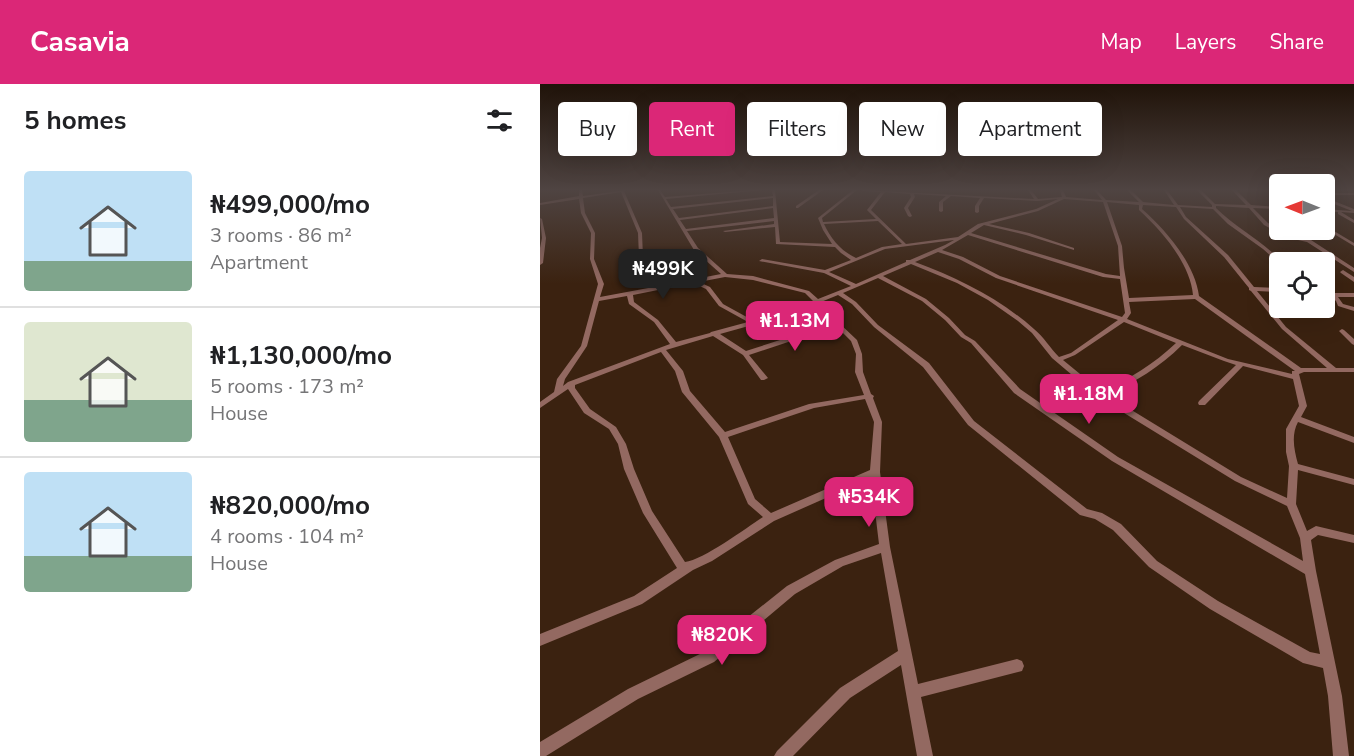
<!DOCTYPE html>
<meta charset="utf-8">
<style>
:root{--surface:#fff;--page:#f6f6f6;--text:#202124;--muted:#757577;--line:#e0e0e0;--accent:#db2777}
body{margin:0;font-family:"Nunito Sans",sans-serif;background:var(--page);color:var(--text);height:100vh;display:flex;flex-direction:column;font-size:22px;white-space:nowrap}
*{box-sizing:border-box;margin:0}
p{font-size:20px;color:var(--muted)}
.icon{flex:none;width:33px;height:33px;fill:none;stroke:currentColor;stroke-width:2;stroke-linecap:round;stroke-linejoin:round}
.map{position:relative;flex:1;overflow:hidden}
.panel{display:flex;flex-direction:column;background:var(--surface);width:540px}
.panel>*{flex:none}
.banner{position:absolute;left:18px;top:18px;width:570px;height:54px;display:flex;gap:12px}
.needle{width:39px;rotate:271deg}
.tools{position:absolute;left:729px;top:90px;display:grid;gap:12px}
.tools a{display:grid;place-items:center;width:66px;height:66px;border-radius:6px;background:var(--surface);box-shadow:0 6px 24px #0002;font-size:30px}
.price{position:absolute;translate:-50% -51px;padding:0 14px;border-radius:12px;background:var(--accent);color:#fff;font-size:20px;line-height:39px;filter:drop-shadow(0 2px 3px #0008)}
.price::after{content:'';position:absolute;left:50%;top:36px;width:18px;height:14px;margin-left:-9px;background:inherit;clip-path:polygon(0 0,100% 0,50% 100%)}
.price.active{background:#222;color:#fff}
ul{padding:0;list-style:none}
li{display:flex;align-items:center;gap:18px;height:150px;padding:0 24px}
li+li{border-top:2px solid var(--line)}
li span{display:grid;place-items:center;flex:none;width:168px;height:120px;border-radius:6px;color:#555}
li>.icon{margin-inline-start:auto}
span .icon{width:72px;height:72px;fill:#fffc;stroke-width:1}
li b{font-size:26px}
h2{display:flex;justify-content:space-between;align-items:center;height:72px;padding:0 24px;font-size:26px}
.chip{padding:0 21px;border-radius:6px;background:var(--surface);box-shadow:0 6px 24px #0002;font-size:21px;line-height:54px}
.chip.active{background:var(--accent);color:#fff}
header{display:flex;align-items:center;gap:36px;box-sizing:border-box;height:84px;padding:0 30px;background:var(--accent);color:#fff}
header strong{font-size:28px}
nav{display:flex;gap:33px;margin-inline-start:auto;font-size:21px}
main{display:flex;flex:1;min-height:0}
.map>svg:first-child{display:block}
</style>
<header>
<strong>Casavia</strong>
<nav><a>Map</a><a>Layers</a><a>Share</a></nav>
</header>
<main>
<section class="panel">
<h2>5 homes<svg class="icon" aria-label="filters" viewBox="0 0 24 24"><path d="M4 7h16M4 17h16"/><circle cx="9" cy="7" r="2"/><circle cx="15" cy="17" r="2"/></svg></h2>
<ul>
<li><span style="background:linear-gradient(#bfe0f5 75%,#7fa58c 0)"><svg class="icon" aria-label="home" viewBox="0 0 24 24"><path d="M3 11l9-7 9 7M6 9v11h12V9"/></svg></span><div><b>₦499,000/mo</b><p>3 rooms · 86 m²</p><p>Apartment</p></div></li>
<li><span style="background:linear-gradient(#dfe7d0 65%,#7fa58c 0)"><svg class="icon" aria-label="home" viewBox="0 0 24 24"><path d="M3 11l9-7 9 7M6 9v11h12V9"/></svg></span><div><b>₦1,130,000/mo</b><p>5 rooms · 173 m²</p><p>House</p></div></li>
<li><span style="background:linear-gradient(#bfe0f5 70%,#7fa58c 0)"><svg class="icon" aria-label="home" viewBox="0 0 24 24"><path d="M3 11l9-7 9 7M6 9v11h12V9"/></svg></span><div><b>₦820,000/mo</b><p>4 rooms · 104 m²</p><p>House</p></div></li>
</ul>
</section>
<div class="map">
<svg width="814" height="672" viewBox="0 0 814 672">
<rect width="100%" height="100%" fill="#3b2210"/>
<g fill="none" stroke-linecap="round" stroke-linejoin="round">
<g fill="#936961" fill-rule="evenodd">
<path d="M39,106H42L43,112L86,106L84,107L102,149L103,173L124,201L181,190L154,166L118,106H120L125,113L214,106H223L126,115L131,123L233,112L232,106H235L240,158L292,160L283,146L278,134L313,106H317L282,134L283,138L336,135L327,126L341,108L322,107L321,106L494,115L488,106H491L498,115L522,113L520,106H523L526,113L562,116L554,106H557L566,116L599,118L587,106H591L603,118L634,121L624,106H627L638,121L672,123V121L657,106H661L675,120L706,121L692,106H696L711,121L740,123V125L713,124L728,139L752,152L771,156L814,184V188L767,158L749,154L724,141L709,124L676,122V124C696,144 723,157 742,178H740V180L723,165L688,140L673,125L640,123L646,133L688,171L714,203L740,204V208L717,207L746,243L796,284H814V288H764L759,290L767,322L761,333L814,353V359L758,338C751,351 754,366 758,380L814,395V401L758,386L756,420L767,447L776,442L814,451V459L778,451L771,456L776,487L802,612L809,672H793L788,612L783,584L763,579L670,525L609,483L573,446L555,435L540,431L428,341L383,283L334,243L312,220L298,211L281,218L299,239L317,256L322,270L323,288L331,310L334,312L333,314L342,338L340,388L350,463L378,600L477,575L482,577L484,582L482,587L381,613L393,672H377L361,581L310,614L253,672H234L237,667L300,604L358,567L341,469L303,482L255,510L174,578L98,615L6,672H0V658L88,605L164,568L247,502L295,476L339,460L331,394L234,437L172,477L153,486L102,520L0,562V550L94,512L137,484L103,429L84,385L78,360L69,345L44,329L28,305L0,324V318L14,308L17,295L41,262L58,200L50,175L51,149L41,129L39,115L0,121V119L39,112ZM81,108L98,149L99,173L119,202L60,213L64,200L54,175L55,149L45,129L43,114ZM345,108L370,110L371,113L364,124L368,132L370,133L372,132L368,124L375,113L374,110L406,112L399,118V127L401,128L403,127V118L411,112L440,114L435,122V128L437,129L439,128V122L444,114L497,117L518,115L496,125L438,140L418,153L366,160L331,126ZM233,114V122L139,134L133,125ZM524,115L563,118L578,162L580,192L566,190L431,149L444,141L486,151L534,166V164L489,149L449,140L498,127ZM567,118L599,121V126C622,147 650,179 653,211L589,214L584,184L582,162ZM603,121L636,123L644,135L684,173L709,204V206L711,207L742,245L787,284H761L659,212C655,180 626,146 602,125ZM233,124L234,134L146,145L140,136ZM234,137V140L183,147L185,148L235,143L236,160L295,163L301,169L311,176L285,186L222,175L219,177L284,189L311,202L278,215L269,207L213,192L187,190L158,164L147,147ZM338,137L362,160L342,163L316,174C301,167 291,155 284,140ZM428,151L563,193L580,195L585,229L582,233L460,192L423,173L402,166ZM414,156L405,161L370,176H366V178L316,200L289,188L345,165ZM398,168L419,175L456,194L578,236L531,269L519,273C510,264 504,253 494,245C459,214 418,194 375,178ZM371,180L417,199L448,216L478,237L492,249L512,274L558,313L695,397L747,422L760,454L763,477L578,373L480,305L435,257L425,251L409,234L386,215L343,192ZM185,193L213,196L265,209L273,217L233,232L214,237L183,220L170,203L159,198ZM338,194L382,217L405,236L421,253L431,259L474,309L572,377L765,490L780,570L770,568L678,517L617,477L581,440L562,429L547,425L434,337L389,279L338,241L316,218L303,209ZM153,199L166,205L179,222L208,238L171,248L170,249L136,258L118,236L94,218L93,211ZM87,212L89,220L114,238L130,260L28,298L23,302L25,295L47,262L59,217ZM655,215L755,287H752V290L688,275L587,235L591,229L589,218ZM277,219L293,239L206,267L180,250L237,234ZM584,238L636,259C614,280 589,295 562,308L523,276L535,271ZM296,242L311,257L316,270L315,288L324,311L269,320L185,348L150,307L143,287L126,266L173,252L203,271L221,296H224L228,294L209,271ZM642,261L684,277L696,281L659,317L658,319L659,321H665L703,282L753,295L759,322L746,345V368L749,382L747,414L701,393L567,311C595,298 620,283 642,261ZM121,268L135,287L142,308L179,353L208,420L223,433C206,444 163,476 145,478L112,427L94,385L86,360L76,343L50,325L35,304V301ZM325,315L334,338L330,386L231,429L215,415L188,353L274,324Z"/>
<polygon points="279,106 283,106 258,124 256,124 256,122"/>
<polygon points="728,106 732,106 740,109 740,111"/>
<rect x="784" y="109" width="30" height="2"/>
<polygon points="784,113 814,125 814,129 801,128 814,136 814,139 798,130 798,128 784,127 784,125 812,127 784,116"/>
<polygon points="0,134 2,135 6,154 3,179 0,181 0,164 2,154"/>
<polygon points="784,141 814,159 814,162 784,144"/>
<polygon points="803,186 814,193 814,198 801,189 800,188"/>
<polygon points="784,209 814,209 814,213 798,213 803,220 814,223 814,227 798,222 796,217 791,213 784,213"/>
<polygon points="802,245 804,246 814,255 814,261 812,260 799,247"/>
</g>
</g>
<linearGradient id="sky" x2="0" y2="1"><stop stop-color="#201309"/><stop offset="0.53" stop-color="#4f4442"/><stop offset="1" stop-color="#4f4442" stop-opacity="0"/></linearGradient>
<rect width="814" height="200" fill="url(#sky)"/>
</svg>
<div class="tools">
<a><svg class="needle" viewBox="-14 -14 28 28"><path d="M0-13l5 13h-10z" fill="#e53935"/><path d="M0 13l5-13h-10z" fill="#757577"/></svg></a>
<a><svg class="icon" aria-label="locate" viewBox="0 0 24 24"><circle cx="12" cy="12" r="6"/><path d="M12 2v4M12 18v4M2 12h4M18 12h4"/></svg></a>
</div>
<b class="price active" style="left:123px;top:216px">₦499K</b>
<b class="price" style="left:255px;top:268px">₦1.13M</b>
<b class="price" style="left:549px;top:341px">₦1.18M</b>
<b class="price" style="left:329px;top:444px">₦534K</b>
<b class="price" style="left:182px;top:582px">₦820K</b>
<div class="banner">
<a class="chip">Buy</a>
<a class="chip active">Rent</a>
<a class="chip">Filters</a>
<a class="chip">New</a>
<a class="chip">Apartment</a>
</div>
</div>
</main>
